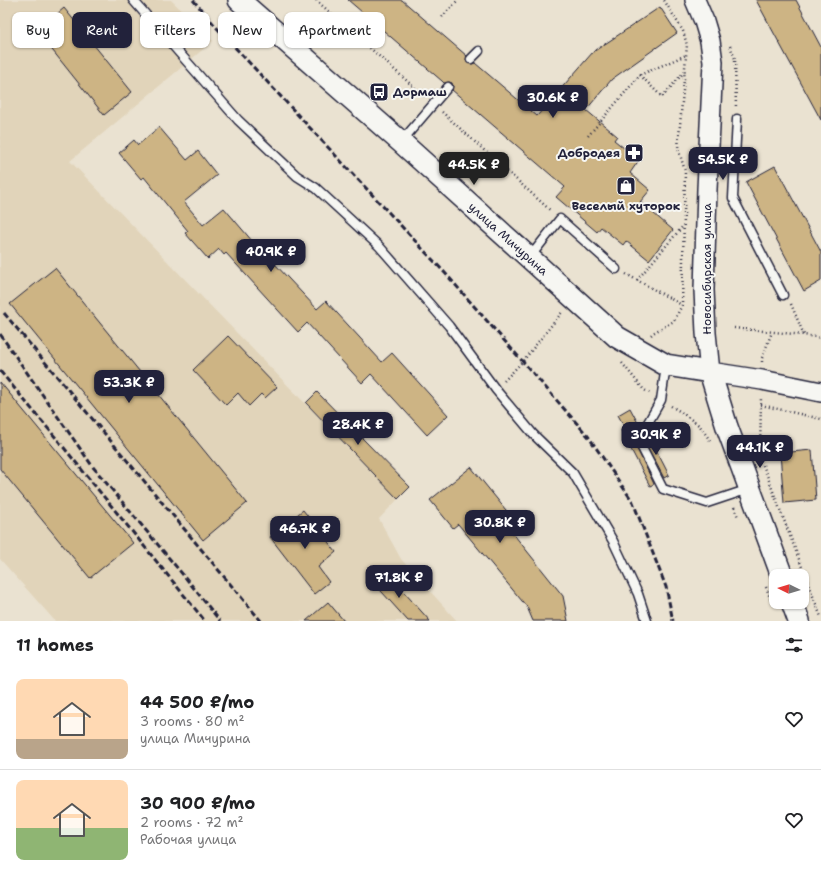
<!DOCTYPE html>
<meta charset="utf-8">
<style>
:root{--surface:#fff;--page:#f2f2f2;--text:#202124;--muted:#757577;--line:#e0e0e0;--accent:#22223b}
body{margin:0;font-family:"Shantell Sans",sans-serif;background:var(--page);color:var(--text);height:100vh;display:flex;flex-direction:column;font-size:15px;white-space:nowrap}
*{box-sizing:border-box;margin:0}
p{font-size:13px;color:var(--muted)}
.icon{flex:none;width:22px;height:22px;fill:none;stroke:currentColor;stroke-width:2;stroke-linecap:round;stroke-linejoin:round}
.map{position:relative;height:621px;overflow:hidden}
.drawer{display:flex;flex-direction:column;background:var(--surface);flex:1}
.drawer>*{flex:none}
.hud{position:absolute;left:12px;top:12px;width:400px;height:36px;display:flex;gap:8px}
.needle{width:26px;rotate:275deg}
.buttons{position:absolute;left:769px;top:569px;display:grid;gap:8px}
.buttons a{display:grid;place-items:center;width:40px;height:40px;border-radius:8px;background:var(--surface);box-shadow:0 1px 3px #0004;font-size:20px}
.price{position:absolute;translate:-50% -34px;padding:0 9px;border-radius:8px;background:var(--accent);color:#fff;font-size:13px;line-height:26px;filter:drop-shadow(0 1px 2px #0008)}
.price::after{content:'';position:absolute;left:50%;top:24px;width:12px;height:9px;margin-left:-6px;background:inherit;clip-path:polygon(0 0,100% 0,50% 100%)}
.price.selected{background:#222;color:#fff}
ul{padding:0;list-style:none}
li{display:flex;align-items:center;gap:12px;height:100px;padding:0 16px}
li+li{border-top:1px solid var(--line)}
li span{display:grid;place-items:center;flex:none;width:112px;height:80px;border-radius:8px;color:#555}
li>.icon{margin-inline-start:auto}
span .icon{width:48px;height:48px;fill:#fffc;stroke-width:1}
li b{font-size:17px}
h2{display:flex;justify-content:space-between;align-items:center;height:48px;padding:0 16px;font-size:17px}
.tag{padding:0 14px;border-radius:8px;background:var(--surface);box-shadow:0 1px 3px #0004;font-size:14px;line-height:36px}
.tag.selected{background:var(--accent);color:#fff}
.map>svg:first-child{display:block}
</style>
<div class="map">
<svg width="821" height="621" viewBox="0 0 821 621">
<rect width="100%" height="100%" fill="#eae2d1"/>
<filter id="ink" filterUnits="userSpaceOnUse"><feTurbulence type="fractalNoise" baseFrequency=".025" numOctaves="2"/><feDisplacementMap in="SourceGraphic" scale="8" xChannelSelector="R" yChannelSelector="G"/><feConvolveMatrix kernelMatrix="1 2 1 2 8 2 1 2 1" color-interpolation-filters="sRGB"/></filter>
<g filter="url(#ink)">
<polygon fill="#e1d4ba" points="0,0 171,0 213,41 70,161 398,499 379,519 401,559 457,621 55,621 0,559"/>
<g fill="#cdb484" stroke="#22223b">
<polygon points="348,0 402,0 467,56 466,60 467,63 472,64 475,63 537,116 593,52 660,7 677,33 612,79 586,110 617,136 614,140 639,160 630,173 650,190 640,202 673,230 649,260 626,241 623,245 601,227 597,232 556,197 565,187 452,90 453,86 452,83 449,82 444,83 442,81"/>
<polygon points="756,0 796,0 821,47 821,120"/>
<polygon points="64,8 132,92 104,115 37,31"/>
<polygon points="159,127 187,160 198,151 217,175 184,202 203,225 224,208 259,249 260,248 317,309 326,301 382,362 392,353 448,415 427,435 371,374 362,383 307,323 298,332 226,253 224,255 219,249 208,259 185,233 188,231 144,177 141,179 119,153 134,140 138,145"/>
<polygon points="775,166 821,252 821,281 804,291 746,182"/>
<polygon points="55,268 247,503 203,540 10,304"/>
<polygon points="228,336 277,387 265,398 261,394 249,406 238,393 226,405 193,370"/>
<polygon points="0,382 133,543 90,578 0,469"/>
<polygon points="317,392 410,487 398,499 306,403"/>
<polygon points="630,408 638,423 641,421 642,423 633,437 633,440 654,484 650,486 621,430 625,428 618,415"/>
<polygon points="648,434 669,475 664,478 644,440"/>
<polygon points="812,450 816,500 784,503 780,453"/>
<polygon points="471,467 510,515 503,521 563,596 568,621 533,621 527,607 458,524 453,528 430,500"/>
<polygon points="303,510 336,552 318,567 329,582 314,594 270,537"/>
<polygon points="385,571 430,621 408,621 373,582"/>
<polygon points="328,602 344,621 306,621"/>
</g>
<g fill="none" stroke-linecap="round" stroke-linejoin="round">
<defs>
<g id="service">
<polyline points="133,0 238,120 297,176 316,188 379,246 449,326 496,390 533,434 573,473 613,541 638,594 647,621"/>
<polyline points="471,59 479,51"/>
<polyline points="737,119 733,198 783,295"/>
<polyline points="401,142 448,87"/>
<polyline points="530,257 560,219 616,269"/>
<polyline points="666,366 661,400 638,440 663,489 707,503 749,489"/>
</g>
<polyline id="tertiary" points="695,0 704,21 710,41 713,62 707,189 704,290 706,333 710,372 762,380 821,392"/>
<g id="secondary">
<polyline points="239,0 401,142 617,337 666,365 710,372 727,427 782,576"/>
<polyline points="792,602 799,621"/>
</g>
</defs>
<use href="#service" stroke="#22223b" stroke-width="11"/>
<use href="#tertiary" stroke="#22223b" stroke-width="22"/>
<use href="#secondary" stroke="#22223b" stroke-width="24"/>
<g stroke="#22223b" stroke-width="2.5" stroke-dasharray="1 3" stroke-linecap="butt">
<polyline points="316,0 425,97"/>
<polyline points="442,17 458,0"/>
<polyline points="730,46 735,59 736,109"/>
<polyline points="640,75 662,97 684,72"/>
<polyline points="442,112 551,211"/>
<polyline points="588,136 640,75 686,55"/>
<polyline points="626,274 682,305"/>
<polyline points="637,280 683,226"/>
<polyline points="791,304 804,335"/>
<polyline points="734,328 804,335 821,338"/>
<polyline points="651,335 653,333 674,321 682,305 685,171 678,148 687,45 683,31 664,0"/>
<polyline points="762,362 762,358 772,332"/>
<polyline points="622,363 644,390 650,393"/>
<polyline points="504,381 523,361 563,311"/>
<polyline points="761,405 821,419"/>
<polyline points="671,406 681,412 700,426 711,442"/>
<polyline points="761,460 760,457 761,397"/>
<polyline points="763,465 821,617"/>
<polyline points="734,507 738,517"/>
<polyline points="766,587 772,603"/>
</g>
<use href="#service" stroke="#f6f6f2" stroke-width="8"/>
<use href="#tertiary" stroke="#f6f6f2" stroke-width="19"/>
<use href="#secondary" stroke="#f6f6f2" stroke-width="21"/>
<g stroke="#22223b" stroke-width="3" stroke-dasharray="6 3" stroke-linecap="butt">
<polyline points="193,0 217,28 445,273 588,436 633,502 666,587 673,621"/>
<polyline points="4,313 261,621"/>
<polyline points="0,334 93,467 189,582 220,621"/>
<polyline points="0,371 56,438 205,621"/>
</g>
</g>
</g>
<defs>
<symbol id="bus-square" viewBox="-11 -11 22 22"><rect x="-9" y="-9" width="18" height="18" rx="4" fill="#22223b" stroke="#f6f6f2"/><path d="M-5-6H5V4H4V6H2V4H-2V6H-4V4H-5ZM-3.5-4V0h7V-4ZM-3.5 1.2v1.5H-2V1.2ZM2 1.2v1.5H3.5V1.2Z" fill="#fff"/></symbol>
<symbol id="pharmacy-square" viewBox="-11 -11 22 22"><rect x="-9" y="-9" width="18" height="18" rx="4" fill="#22223b" stroke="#f6f6f2"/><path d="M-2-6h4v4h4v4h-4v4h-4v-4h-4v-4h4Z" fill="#fff"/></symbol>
<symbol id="shop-square" viewBox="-11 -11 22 22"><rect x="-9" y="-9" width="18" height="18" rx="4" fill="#22223b" stroke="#f6f6f2"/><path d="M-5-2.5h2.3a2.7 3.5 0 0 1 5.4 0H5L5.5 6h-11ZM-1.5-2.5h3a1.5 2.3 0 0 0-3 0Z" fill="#fff"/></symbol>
</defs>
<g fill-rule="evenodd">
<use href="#bus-square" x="368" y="81" width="22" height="22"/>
<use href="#pharmacy-square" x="623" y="142" width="22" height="22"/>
<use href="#shop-square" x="615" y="175" width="22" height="22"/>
</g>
<g text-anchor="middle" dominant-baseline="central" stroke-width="4" stroke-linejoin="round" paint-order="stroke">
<g font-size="12" font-weight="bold" fill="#22223b" stroke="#f6f6f2" text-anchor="start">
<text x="393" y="92">Дормаш</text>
<text x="620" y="153" text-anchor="end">Добродея</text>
<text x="626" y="206" text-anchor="middle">Веселый хуторок</text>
</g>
<g font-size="12" fill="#22223b" stroke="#f6f6f2">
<text transform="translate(508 239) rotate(42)">улица Мичурина</text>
<text transform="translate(707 269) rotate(-90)">Новосибирская улица</text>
</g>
</g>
</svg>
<div class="buttons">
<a><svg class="needle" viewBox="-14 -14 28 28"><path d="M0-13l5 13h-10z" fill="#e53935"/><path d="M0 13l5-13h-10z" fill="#757577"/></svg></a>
</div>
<b class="price" style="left:553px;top:119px">30.6K ₽</b>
<b class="price" style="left:723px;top:181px">54.5K ₽</b>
<b class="price selected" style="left:474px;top:186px">44.5K ₽</b>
<b class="price" style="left:271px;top:273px">40.9K ₽</b>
<b class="price" style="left:129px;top:404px">53.3K ₽</b>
<b class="price" style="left:358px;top:446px">28.4K ₽</b>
<b class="price" style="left:656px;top:456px">30.9K ₽</b>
<b class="price" style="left:760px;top:469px">44.1K ₽</b>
<b class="price" style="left:500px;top:544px">30.8K ₽</b>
<b class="price" style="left:305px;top:550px">46.7K ₽</b>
<b class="price" style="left:399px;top:599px">71.8K ₽</b>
<div class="hud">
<a class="tag">Buy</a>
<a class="tag selected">Rent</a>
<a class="tag">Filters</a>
<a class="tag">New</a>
<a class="tag">Apartment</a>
</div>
</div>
<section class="drawer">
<h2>11 homes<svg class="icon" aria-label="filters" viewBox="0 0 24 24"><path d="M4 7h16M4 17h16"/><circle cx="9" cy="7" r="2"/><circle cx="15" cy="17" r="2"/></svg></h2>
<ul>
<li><span style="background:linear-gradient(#ffd9b3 75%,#b9a48a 0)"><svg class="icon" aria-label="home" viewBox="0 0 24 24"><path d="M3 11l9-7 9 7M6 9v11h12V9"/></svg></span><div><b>44 500 ₽/mo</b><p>3 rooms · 80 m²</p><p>улица Мичурина</p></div><svg class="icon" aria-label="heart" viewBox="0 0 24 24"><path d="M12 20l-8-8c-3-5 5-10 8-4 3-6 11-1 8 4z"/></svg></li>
<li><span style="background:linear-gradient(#ffd9b3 60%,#8fb573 0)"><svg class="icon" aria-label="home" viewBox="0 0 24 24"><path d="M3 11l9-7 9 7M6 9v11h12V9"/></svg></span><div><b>30 900 ₽/mo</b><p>2 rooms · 72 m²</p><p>Рабочая улица</p></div><svg class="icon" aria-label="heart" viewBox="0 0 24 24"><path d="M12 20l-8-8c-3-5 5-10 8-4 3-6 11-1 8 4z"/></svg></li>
</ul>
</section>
